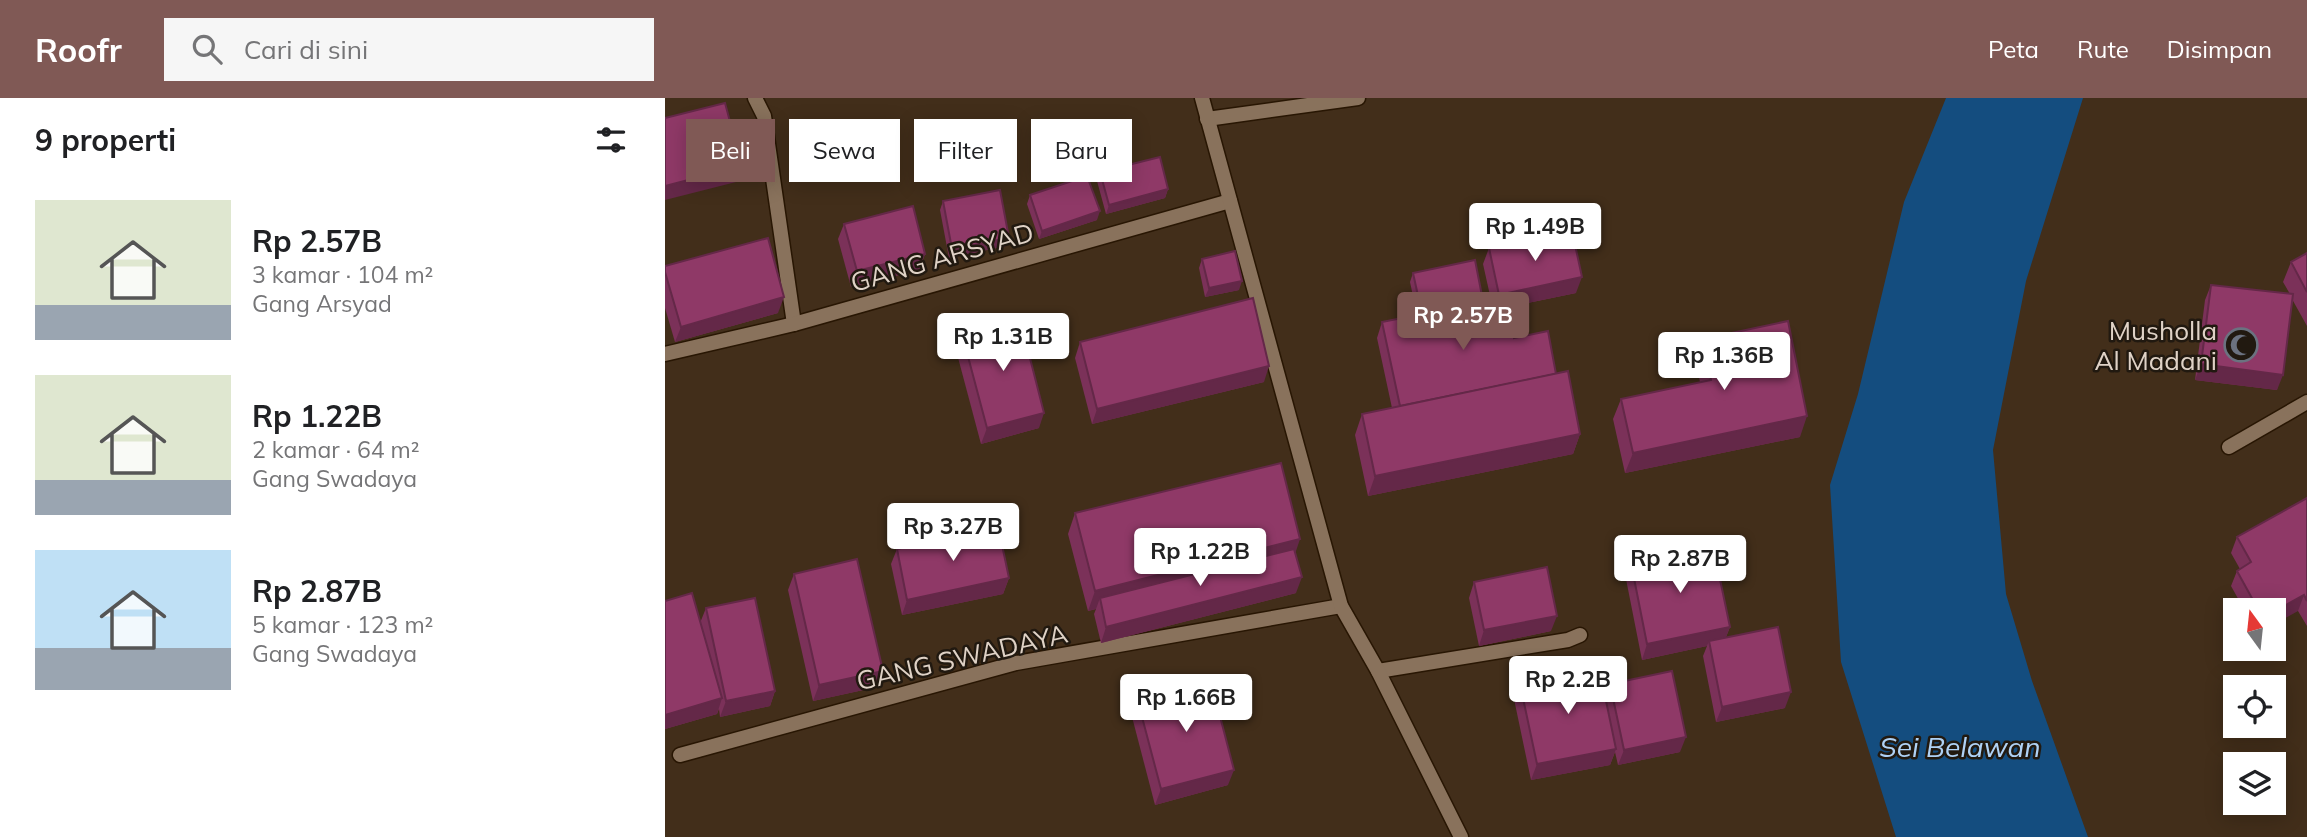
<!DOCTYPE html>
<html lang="id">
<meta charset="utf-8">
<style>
:root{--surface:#fff;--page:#f6f6f6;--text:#202124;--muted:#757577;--accent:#805955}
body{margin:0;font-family:Mulish,sans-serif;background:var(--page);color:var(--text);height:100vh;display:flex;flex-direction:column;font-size:26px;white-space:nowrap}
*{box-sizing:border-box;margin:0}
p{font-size:23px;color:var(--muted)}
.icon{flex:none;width:38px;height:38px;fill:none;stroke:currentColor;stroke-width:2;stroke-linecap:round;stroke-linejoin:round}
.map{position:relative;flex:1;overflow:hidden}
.sheet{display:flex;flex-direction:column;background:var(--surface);width:665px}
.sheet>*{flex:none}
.guide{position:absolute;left:21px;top:21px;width:665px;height:63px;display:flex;gap:14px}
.needle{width:46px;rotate:345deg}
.fabs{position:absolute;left:1558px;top:500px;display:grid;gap:14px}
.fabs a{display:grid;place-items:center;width:63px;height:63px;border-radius:0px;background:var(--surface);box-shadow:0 4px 18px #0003;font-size:35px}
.price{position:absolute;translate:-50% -60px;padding:0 16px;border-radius:7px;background:#fff;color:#222;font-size:23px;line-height:46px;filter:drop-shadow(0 2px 4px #0008)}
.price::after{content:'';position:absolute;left:50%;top:42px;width:21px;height:16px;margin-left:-10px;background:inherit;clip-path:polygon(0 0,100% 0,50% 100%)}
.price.active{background:var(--accent);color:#fff}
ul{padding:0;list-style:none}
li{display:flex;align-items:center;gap:21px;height:175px;padding:0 35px}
li span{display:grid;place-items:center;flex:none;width:196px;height:140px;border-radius:0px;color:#555}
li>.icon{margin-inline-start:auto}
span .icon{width:84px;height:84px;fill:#fffc;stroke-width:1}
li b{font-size:30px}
h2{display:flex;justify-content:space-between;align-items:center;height:84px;padding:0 35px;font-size:30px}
.tag{padding:0 24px;border-radius:0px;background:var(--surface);box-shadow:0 4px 18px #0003;font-size:24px;line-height:63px}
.tag.active{background:var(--accent);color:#fff}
header{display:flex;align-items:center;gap:42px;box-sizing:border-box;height:98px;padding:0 35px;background:var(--accent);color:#fff}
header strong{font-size:33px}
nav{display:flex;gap:38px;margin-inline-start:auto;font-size:24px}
.search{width:490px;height:63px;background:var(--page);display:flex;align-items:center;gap:18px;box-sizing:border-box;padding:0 24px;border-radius:0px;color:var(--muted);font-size:26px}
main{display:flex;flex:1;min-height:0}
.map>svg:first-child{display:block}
</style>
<header>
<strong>Roofr</strong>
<div class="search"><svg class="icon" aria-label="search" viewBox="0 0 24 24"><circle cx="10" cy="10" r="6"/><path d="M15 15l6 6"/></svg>Cari di sini</div>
<nav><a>Peta</a><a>Rute</a><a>Disimpan</a></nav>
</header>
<main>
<section class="sheet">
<h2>9 properti<svg class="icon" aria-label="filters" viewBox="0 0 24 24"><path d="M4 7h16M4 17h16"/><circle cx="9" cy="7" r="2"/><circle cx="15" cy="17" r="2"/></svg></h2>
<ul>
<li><span style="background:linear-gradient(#dfe7d0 75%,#9aa5b1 0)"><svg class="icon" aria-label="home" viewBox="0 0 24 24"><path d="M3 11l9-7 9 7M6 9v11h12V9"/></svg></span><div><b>Rp 2.57B</b><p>3 kamar · 104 m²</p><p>Gang Arsyad</p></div></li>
<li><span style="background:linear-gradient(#dfe7d0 75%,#9aa5b1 0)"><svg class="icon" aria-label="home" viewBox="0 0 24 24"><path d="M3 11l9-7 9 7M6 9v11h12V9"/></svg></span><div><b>Rp 1.22B</b><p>2 kamar · 64 m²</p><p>Gang Swadaya</p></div></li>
<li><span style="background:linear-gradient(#bfe0f5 70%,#9aa5b1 0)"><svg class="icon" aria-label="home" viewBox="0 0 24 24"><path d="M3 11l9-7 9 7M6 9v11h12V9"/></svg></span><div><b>Rp 2.87B</b><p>5 kamar · 123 m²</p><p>Gang Swadaya</p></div></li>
</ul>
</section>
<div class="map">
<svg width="1642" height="739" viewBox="0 0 1642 739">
<rect width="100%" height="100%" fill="#422e1a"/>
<polygon fill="#144d7f" points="1281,0 1418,0 1361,183 1328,352 1341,496 1367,583 1423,739 1231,739 1176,564 1165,387 1193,296 1239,104"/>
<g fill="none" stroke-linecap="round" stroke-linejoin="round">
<defs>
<polyline id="service" points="713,573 903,542 915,537"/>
<g id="minor">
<polyline points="90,0 99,18 129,226"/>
<polyline points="542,21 693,0"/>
<polyline points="0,256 129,226 565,103"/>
<polyline points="1564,349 1642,304"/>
<polyline points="15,657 351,565 676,508"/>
</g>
<polyline id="tertiary" points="537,0 676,508 713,573 796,739"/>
</defs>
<use href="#service" stroke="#281603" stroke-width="17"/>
<use href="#minor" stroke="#281603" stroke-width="17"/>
<use href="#tertiary" stroke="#281603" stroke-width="17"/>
<use href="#service" stroke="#89725c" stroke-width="14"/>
<use href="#minor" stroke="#89725c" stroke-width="14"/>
<use href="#tertiary" stroke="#89725c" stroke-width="14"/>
</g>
<g fill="#7b3159">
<polygon points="435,74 503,91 500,100 441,116 432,83"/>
<polygon points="365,97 432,122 374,141 362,106"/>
<polygon points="278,103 341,148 284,160 275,112"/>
<polygon points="179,126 260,156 254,172 186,189 173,141"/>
<polygon points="824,150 911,195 843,209 849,240 891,276 915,336 908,356 703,398 690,337 697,316 727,310 712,240 717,224 752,217 745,184 748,175 818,203 826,202 818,166"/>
<polygon points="1642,155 1642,228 1627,201 1612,292 1530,282 1540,202 1546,187 1625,196 1618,184 1626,164"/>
<polygon points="537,161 574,192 540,199 534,170"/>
<polygon points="0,168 113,215 10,244 0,210"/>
<polygon points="297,236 374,330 316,346 291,252"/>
<polygon points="1038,241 1135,339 960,375 948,321 956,301 1035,284 1030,261"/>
<polygon points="415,244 599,284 427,326 410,260"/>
<polygon points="1642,400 1642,528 1633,513 1580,513 1566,488 1572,473 1575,471 1566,455 1572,439"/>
<polygon points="410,415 630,455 631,495 436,545 429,516 431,511 423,513 403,436"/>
<polygon points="232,451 344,480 338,496 237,517 226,466"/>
<polygon points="966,465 1065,529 1061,539 1120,610 1051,624 1038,558 1042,548 977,562 961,481"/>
<polygon points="129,476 212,589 148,603 123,492"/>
<polygon points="809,484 886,533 814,548 804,500"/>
<polygon points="0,503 35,525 41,510 110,593 105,608 55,619 54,611 52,616 0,631"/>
<polygon points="855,586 940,599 945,586 1015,654 953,667 950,654 945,667 866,682 849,601"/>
<polygon points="472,600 563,687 490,707 466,615"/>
</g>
<g fill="#642848">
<polygon points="77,68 71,84 0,102 0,88"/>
<polygon points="503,91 500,100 441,116 444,107"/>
<polygon points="435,113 432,122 374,141 377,133"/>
<polygon points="344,140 341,148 284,160 287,151"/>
<polygon points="260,156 254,172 186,189 192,173"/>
<polygon points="917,179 911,195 828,212 834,197"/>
<polygon points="577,183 574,192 540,199 544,190"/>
<polygon points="119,199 113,215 10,244 16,229"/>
<polygon points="1536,266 1618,277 1612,292 1530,282"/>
<polygon points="604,268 599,284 427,326 432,311"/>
<polygon points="379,315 374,330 316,346 322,330"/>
<polygon points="1142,318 1135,339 960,375 968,355"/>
<polygon points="915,336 908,356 703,398 710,378"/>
<polygon points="635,441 628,462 435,500 431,511 423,513 430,493"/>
<polygon points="637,479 631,495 436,545 441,529"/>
<polygon points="344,480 338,496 237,517 242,502"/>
<polygon points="1639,497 1633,513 1608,527 1608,514"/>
<polygon points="892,518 886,533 814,548 819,532"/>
<polygon points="1065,529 1059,544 1044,543 1042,548 977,562 982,546"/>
<polygon points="218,573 212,589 148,603 154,587"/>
<polygon points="110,593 105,608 55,619 61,603"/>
<polygon points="1126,594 1120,610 1051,624 1057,609"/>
<polygon points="57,600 52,616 0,631 0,617"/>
<polygon points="1021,639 1015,654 953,667 959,652"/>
<polygon points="951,651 945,667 866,682 872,666"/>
<polygon points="569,672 563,687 490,707 496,691"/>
</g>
<g fill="#8f3967" stroke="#642848" stroke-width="2">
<polygon points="60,5 77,68 0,88 0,20"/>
<polygon points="495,59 503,91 444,107 435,74"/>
<polygon points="422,78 435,113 377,133 365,97"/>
<polygon points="335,92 344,140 287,151 278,103"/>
<polygon points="248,108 260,156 192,173 179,126"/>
<polygon points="907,133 917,179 834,197 824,150"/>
<polygon points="103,140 119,199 16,229 0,174 0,168"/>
<polygon points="570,153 577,183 544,190 537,161"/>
<polygon points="1642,155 1642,194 1626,164"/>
<polygon points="810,162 818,203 757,216 748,175"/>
<polygon points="1546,187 1628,196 1618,277 1536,266"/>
<polygon points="841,199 849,240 883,233 891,276 735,308 717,224"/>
<polygon points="588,200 604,268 432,311 415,244"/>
<polygon points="355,221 379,315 322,330 297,236"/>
<polygon points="1123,223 1142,318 968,355 956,301 1046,282 1038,241"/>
<polygon points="903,273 915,336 710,378 697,316"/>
<polygon points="616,365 635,441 430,493 410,415"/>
<polygon points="1642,400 1642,503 1639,497 1608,514 1608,513 1594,513 1572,473 1586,464 1572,439"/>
<polygon points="333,428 344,480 242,502 232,451"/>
<polygon points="1048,448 1065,529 982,546 966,465"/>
<polygon points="629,451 637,479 441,529 435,500"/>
<polygon points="192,461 218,573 154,587 129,476"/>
<polygon points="882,469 892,518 819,532 809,484"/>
<polygon points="27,495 57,600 0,617 0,503"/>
<polygon points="90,500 110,593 61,603 41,510"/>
<polygon points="1113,529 1126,594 1057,609 1044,543"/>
<polygon points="934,569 951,651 872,666 855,586"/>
<polygon points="1007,573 1021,639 959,652 945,586"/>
<polygon points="545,580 569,672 496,691 472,600"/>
</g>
<defs>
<symbol id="mosque-ring" viewBox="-11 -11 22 22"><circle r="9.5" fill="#211910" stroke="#6b7280" stroke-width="1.5"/><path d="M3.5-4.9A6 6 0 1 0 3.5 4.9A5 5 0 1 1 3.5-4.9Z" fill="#6b7280"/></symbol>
</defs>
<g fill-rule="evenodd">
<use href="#mosque-ring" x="1557" y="228" width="38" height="38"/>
</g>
<g text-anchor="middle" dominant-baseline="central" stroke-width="5" stroke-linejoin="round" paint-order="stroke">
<g font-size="26" fill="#dfd2c6" stroke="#211910">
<text transform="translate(277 159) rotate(-16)">GANG ARSYAD</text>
<text transform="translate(297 559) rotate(-13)">GANG SWADAYA</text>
</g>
<g font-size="26" fill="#dfd2c6" stroke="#211910" text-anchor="end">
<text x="1552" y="232">Musholla<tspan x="1552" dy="30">Al Madani</tspan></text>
</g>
<g font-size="28" font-style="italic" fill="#afd2f6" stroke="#211910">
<text x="1295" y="648">Sei Belawan</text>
</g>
</g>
</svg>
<div class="fabs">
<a><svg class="needle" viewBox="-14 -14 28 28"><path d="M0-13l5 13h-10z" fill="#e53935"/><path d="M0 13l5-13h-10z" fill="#757577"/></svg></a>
<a><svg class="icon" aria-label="locate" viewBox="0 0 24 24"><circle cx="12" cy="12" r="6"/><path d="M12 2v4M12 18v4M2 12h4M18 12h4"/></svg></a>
<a><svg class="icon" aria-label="layers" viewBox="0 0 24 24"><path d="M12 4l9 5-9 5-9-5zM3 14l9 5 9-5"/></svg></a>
</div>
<b class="price" style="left:870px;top:165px">Rp 1.49B</b>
<b class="price active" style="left:798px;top:254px">Rp 2.57B</b>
<b class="price" style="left:338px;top:275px">Rp 1.31B</b>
<b class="price" style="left:1059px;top:294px">Rp 1.36B</b>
<b class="price" style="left:288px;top:465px">Rp 3.27B</b>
<b class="price" style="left:535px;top:490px">Rp 1.22B</b>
<b class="price" style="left:1015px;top:497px">Rp 2.87B</b>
<b class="price" style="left:903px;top:618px">Rp 2.2B</b>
<b class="price" style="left:521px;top:636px">Rp 1.66B</b>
<div class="guide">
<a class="tag active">Beli</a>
<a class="tag">Sewa</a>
<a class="tag">Filter</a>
<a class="tag">Baru</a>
</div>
</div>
</main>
